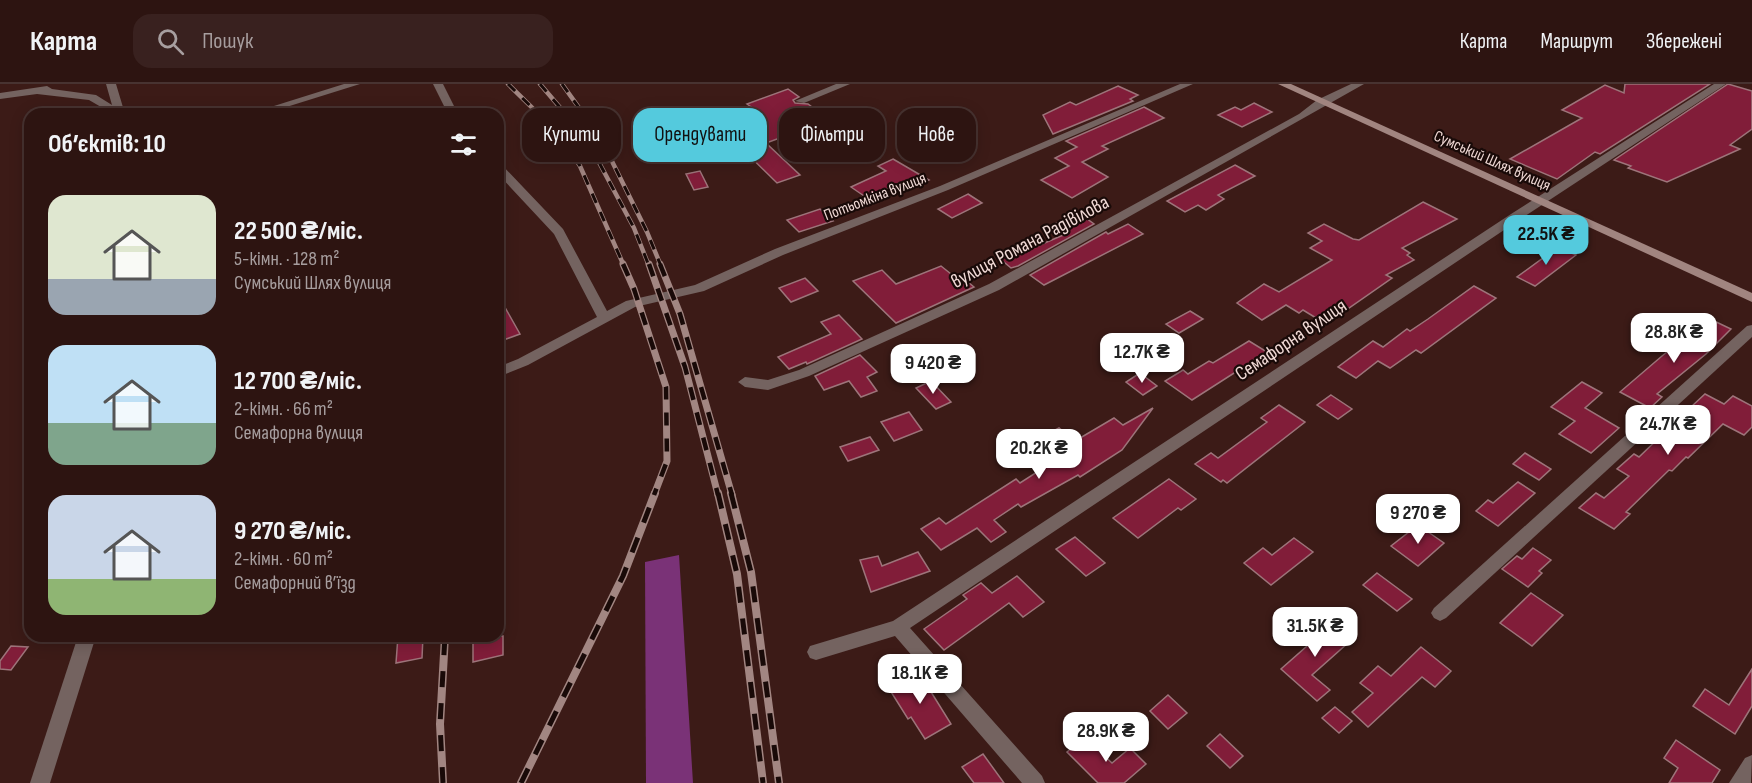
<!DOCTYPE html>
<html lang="uk">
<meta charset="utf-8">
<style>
:root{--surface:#2d1411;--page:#39211f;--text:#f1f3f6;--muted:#a79e9f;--line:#483331;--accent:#54cadd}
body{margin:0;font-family:"Sofia Sans Condensed",sans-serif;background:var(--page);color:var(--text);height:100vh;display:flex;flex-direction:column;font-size:22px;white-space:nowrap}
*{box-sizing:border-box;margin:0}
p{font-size:20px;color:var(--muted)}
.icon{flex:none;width:33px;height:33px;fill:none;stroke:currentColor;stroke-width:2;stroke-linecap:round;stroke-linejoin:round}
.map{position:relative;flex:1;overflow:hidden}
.drawer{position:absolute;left:24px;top:24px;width:480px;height:534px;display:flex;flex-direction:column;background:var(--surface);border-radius:18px;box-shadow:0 3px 15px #0003,0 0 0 2px var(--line)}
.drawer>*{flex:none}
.top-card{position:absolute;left:522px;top:24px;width:570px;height:54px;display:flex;gap:12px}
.price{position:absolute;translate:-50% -51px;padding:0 14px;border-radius:12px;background:#fff;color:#222;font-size:20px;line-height:39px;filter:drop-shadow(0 2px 3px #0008)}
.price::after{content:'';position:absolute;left:50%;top:36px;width:18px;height:14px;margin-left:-9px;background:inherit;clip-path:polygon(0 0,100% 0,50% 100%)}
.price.on{background:var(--accent);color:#111}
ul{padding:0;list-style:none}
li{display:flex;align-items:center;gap:18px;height:150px;padding:0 24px}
li span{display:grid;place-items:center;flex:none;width:168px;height:120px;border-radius:18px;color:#555}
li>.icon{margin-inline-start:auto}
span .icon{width:72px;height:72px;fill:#fffc;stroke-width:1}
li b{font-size:26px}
h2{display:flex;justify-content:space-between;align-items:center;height:72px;padding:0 24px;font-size:26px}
.chip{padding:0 21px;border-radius:18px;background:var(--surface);box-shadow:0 3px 15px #0003,0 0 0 2px var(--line);font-size:21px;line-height:54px}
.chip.on{background:var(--accent);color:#111}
header{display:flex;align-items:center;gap:36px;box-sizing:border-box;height:84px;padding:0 30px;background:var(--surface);border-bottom:2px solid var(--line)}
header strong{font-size:28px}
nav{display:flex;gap:33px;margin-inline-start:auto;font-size:21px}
.search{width:420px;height:54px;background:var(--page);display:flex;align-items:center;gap:15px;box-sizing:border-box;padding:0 21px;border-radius:18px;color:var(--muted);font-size:22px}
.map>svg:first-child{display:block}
</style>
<header>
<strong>Карта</strong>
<div class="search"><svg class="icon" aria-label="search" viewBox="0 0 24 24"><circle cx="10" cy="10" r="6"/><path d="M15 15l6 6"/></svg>Пошук</div>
<nav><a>Карта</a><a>Маршрут</a><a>Збережені</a></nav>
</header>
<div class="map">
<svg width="1752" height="699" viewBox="0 0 1752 699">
<rect width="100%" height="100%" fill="#3c1b17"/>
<polygon fill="#7a3277" points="679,471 693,699 646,699 645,478"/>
<g fill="#811d39" stroke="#9d747a" stroke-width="1.5">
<polygon points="1625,0 1710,0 1600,70 1595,68 1557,95 1510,75 1582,34 1562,26 1605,1 1624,9"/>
<polygon points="1728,0 1752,7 1752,45 1730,61 1740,65 1667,98 1628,84 1631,82 1614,76"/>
<polygon points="1118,2 1138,11 1130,15 1133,17 1053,50 1043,31 1070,18 1076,21"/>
<polygon points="788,5 799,13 793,16 795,19 808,20 820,29 790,41 799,47 766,59 800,91 777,99 714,37 754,25 747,20"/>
<polygon points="1254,19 1272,28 1242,43 1218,31 1235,23 1241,26"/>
<polygon points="1144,23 1164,34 1102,62 1108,65 1082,78 1108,93 1072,114 1041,96 1069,82 1055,74 1077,63 1066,57"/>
<polygon points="893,75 929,96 909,106 899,99 867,114 851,103 886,87 878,82"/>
<polygon points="1235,81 1255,92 1218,111 1224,115 1206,126 1198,121 1185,128 1167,117"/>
<polygon points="700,87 708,103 694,106 686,90"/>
<polygon points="968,110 982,119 952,134 938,125"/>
<polygon points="1423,118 1457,135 1402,164 1410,169 1407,171 1414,176 1386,191 1392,194 1326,240 1303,226 1299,229 1286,221 1262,236 1237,219 1264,200 1279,208 1332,176 1310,164 1322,157 1308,149 1324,140 1353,155 1359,156"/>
<polygon points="820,125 833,137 799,148 787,136"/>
<polygon points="1079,129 1094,140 1018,182 1011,184 998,173 1014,167 1019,170 1068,149 1055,140"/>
<polygon points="1128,140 1143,150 1044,201 1030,191 1106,148 1108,150"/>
<polygon points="1558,163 1576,171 1535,202 1517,193"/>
<polygon points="941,182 956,194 961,192 974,203 896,239 853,197 882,186 896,200"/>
<polygon points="805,194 818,207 791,218 779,204"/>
<polygon points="1474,202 1496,214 1421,269 1416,266 1390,284 1378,277 1356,294 1338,283 1373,257 1383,263 1407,245 1410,247 1428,235"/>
<polygon points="498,211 520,250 498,258"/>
<polygon points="1190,227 1203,235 1179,249 1166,240"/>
<polygon points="839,231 862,255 807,280 806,278 789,285 778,273 831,250 821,238"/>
<polygon points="1712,236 1731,245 1706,270 1657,310 1662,313 1650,324 1620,308 1662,272 1681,257 1684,259"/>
<polygon points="1249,257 1267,268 1192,316 1165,297 1183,286 1188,290 1209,277 1213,279"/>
<polygon points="860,271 877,288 867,293 877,307 861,313 849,297 824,306 815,292"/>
<polygon points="1140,289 1157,302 1143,311 1126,298"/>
<polygon points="931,297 951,318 936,325 916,304"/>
<polygon points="1582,298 1602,309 1585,324 1619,344 1591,369 1559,350 1575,337 1551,323"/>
<polygon points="1705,310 1724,320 1733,312 1752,322 1752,343 1744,351 1723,340 1688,374 1686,373 1672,387 1669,386 1626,428 1630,430 1614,445 1579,424 1596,409 1604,414 1629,392 1617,385 1634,370 1639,373 1666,347 1670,350 1697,325 1692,322"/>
<polygon points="1331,311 1352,325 1338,335 1317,321"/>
<polygon points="1279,321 1305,338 1227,399 1223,396 1221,398 1195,380 1211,369 1218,374 1267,338 1261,334"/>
<polygon points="1153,324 1122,366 1080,393 1078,391 1021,423 1018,420 994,436 1006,448 991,458 977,444 941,466 921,445 939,434 946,440 1016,395 1020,399 1059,374 1056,372 1061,369 1042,353 1059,344 1075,357 1114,334 1123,341"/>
<polygon points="909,328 922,346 894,357 881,338"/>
<polygon points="870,353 879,366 848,377 840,363"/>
<polygon points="1525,369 1551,385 1539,396 1513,380"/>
<polygon points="1169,395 1196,415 1181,426 1178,424 1138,454 1113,434"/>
<polygon points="1518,398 1535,409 1498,442 1476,427 1488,416 1493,419"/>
<polygon points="1418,441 1444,459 1418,482 1391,462"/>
<polygon points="1075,453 1105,479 1086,492 1056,465"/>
<polygon points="1294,454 1313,468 1271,501 1244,479 1263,464 1272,471"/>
<polygon points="1533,464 1551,476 1539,487 1542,489 1528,503 1502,485 1517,472 1522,475"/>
<polygon points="918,468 930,487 871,508 860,476 878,472 882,482"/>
<polygon points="1377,489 1412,515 1397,527 1363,501"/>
<polygon points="1017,492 1044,518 1023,533 1009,519 944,566 924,545 967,515 963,511 981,499 992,509"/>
<polygon points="1531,509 1563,531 1532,562 1500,539"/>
<polygon points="1322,536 1349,558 1312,591 1330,606 1317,617 1281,585 1307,562 1298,555"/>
<polygon points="398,552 423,552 422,574 396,579"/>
<polygon points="473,552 503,552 503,571 473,578"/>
<polygon points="11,562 28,563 11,586 0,585 0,577"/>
<polygon points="1421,563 1451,587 1435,603 1422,593 1368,643 1352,628 1373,609 1360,599 1378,582 1391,592"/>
<polygon points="1752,585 1752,622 1735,650 1693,622 1705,605 1729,621"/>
<polygon points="918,587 951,640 925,655 911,633 908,635 888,603"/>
<polygon points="1168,611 1187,629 1168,645 1150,627"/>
<polygon points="1335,623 1352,637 1339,649 1322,634"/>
<polygon points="1220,650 1243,672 1230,684 1207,662"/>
<polygon points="1084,653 1112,679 1130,664 1146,680 1124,699 1098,699 1067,668"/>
<polygon points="1676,656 1720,686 1712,699 1669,699 1678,684 1664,674"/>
<polygon points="983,670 1004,699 974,699 962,683"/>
</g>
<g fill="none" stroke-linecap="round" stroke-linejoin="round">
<g fill="#746360" fill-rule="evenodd">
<polygon points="106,0 116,0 125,30 113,30 89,16 37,10 0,15 0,9 47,2 52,5 96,11 112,21"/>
<polygon points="344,0 360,0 264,30 248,30"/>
<polygon points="433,0 443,0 458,30 448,30"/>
<polygon points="836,0 850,0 804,19 795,17"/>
<polygon points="1180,0 1193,0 948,106 783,171 704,207 635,223 528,281 498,293 498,283 518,275 597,233 554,150 498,90 498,80 502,81 563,145 607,227 626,217 695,201 775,165 940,102"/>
<polygon points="1351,0 1364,0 999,206 809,292 768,306 745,303 738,298 745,293 768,296 799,286 989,200 1299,30 1317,16"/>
<polygon points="1714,0 1726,0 1519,136 910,544 1042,692 1045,699 1022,699 895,552 816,576 810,574 807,568 810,562 893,537 1511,130"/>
<polygon points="1752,241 1752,253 1446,534 1440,537 1434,534 1431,529 1434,524 1747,242"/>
<polygon points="78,552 96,552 50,699 30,699"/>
<polygon points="1752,671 1751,699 1729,699 1745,674"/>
</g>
<polygon fill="#a18580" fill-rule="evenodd" points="1278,0 1291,0 1752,209 1752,218"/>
<defs>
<g id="rail-far2">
<polyline points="508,0 561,52 580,82 624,182"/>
<polyline points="540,0 586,54 634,144 649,182"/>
<polyline points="562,0 600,53 647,148 661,182"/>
</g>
<g id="rail-far1">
<polyline points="623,180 634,205 666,303 667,377 654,411"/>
<polyline points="649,180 685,283 718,411"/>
<polyline points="660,180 680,230 732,411"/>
</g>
<g id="rail">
<polyline points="718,409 737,490 763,699"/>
<polyline points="731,409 751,488 779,699"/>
<polyline points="443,699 440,640 445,552"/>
<polyline points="521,699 623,492 655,409"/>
</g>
</defs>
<use href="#rail-far2" stroke="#a28682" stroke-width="4.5"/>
<use href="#rail-far1" stroke="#a28682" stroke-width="7"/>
<use href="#rail" stroke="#a28682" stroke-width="8"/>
<use href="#rail-far2" stroke="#190a08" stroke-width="3" stroke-dasharray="10" stroke-linecap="butt"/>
<use href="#rail-far1" stroke="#190a08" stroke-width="4.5" stroke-dasharray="13" stroke-linecap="butt"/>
<use href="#rail" stroke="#190a08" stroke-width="5" stroke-dasharray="16" stroke-linecap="butt"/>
</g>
<g text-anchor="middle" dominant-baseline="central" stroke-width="4.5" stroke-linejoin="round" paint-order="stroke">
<g font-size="16" fill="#f0d9d5" stroke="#190a08">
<text transform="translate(1492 77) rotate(24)">Сумський Шлях вулиця</text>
<text transform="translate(875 113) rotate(-21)">Потьомкіна вулиця</text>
</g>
<g font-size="20" fill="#f0d9d5" stroke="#190a08">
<text transform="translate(1030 158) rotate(-28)">вулиця Романа Радівілова</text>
<text transform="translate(1291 256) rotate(-34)">Семафорна вулиця</text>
</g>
</g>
</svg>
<b class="price on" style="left:1546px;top:182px">22.5K ₴</b>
<b class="price" style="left:1674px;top:280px">28.8K ₴</b>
<b class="price" style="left:1142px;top:300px">12.7K ₴</b>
<b class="price" style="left:933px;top:311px">9 420 ₴</b>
<b class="price" style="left:1668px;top:372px">24.7K ₴</b>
<b class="price" style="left:1039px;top:396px">20.2K ₴</b>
<b class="price" style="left:1418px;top:461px">9 270 ₴</b>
<b class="price" style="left:1315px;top:574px">31.5K ₴</b>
<b class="price" style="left:920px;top:621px">18.1K ₴</b>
<b class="price" style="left:1106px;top:679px">28.9K ₴</b>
<div class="top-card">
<a class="chip">Купити</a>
<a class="chip on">Орендувати</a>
<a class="chip">Фільтри</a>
<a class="chip">Нове</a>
</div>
<section class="drawer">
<h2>Об’єктів: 10<svg class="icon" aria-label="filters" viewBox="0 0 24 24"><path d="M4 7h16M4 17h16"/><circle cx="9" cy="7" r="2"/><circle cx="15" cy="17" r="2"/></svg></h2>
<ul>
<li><span style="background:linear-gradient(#dfe7d0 70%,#9aa5b1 0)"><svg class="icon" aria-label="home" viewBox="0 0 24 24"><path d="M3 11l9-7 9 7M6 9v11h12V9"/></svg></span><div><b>22 500 ₴/міс.</b><p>5-кімн. · 128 m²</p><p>Сумський Шлях вулиця</p></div></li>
<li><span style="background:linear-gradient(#bfe0f5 65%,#7fa58c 0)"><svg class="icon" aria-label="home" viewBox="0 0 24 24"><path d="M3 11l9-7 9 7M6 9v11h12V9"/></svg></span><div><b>12 700 ₴/міс.</b><p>2-кімн. · 66 m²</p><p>Семафорна вулиця</p></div></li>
<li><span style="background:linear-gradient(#c9d6e8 70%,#8fb573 0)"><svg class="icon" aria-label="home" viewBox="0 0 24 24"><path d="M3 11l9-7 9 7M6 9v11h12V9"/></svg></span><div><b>9 270 ₴/міс.</b><p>2-кімн. · 60 m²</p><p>Семафорний в’їзд</p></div></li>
</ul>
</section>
</div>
